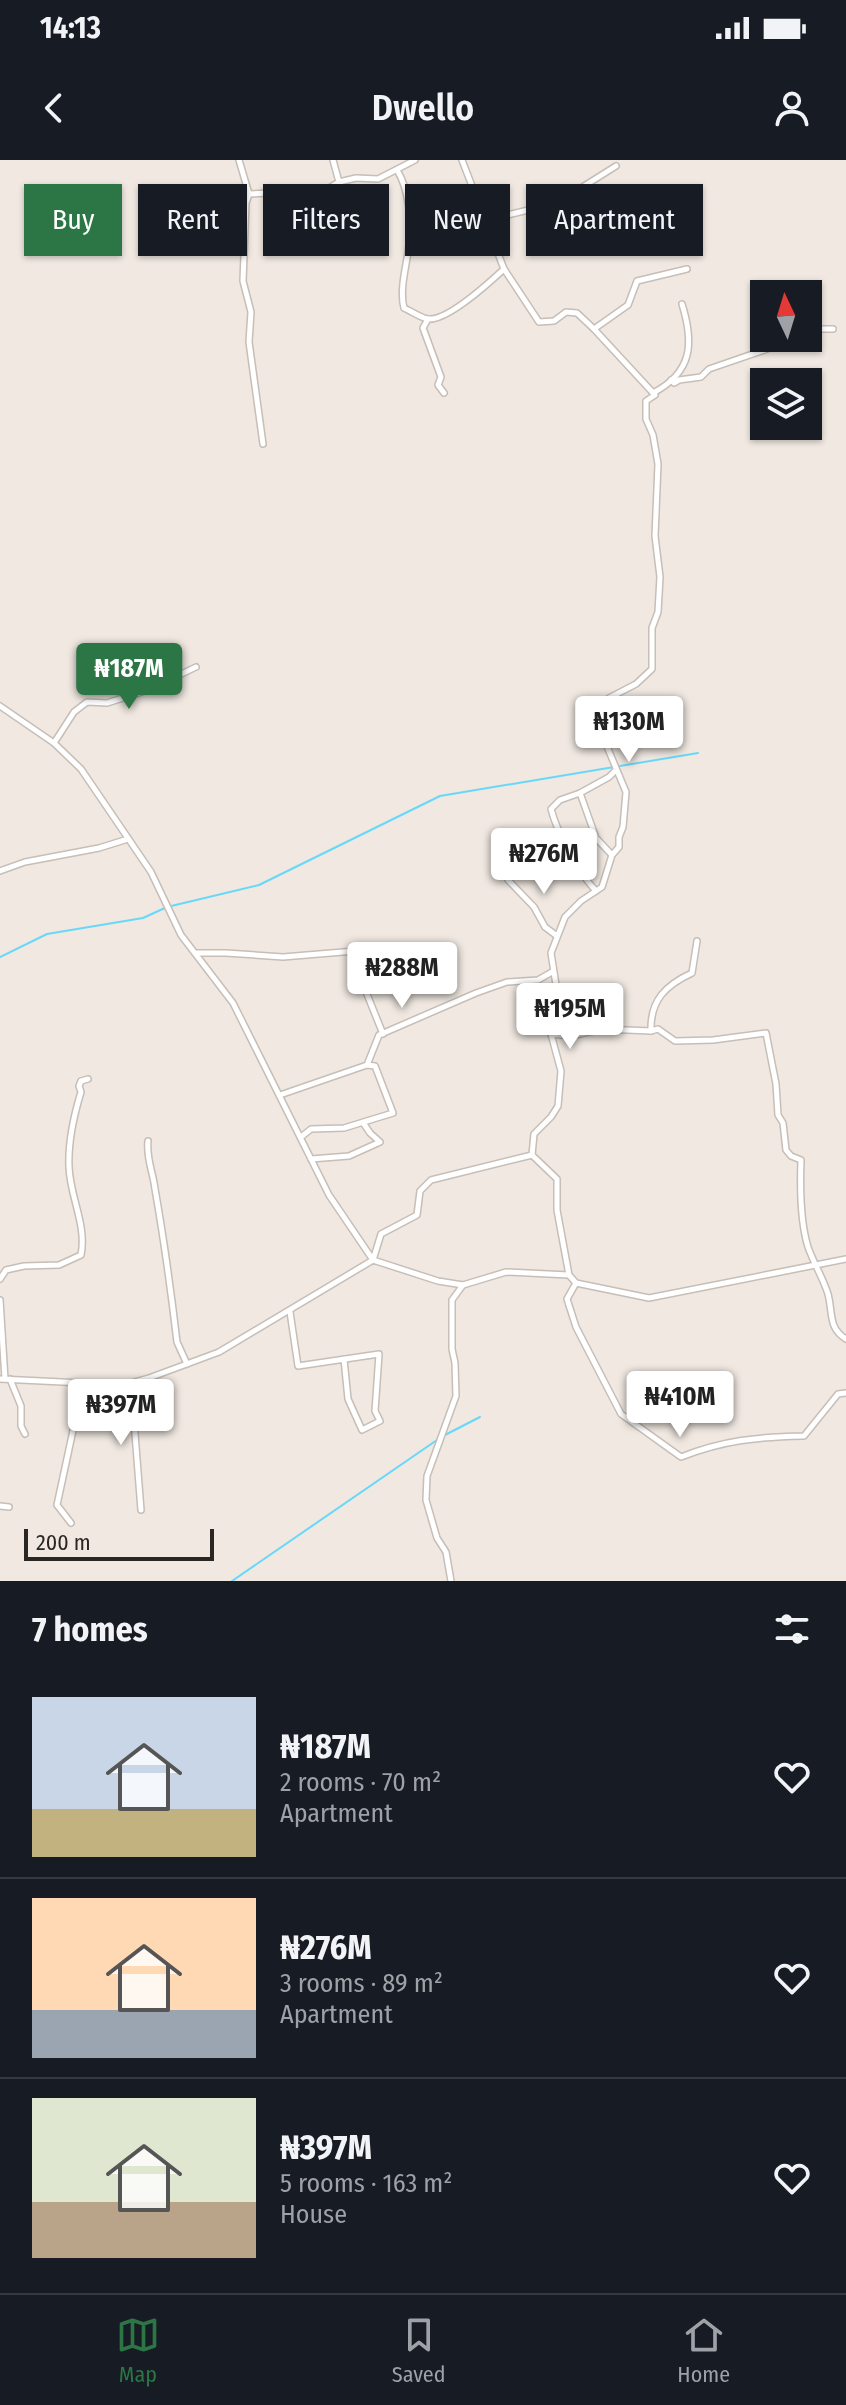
<!DOCTYPE html>
<meta charset="utf-8">
<style>
:root{--surface:#171b24;--page:#242831;--text:#f1f3f6;--muted:#9ea1a6;--line:#363941;--accent:#2b7644}
body{margin:0;font-family:"Fira Sans Condensed",sans-serif;background:var(--page);color:var(--text);height:100vh;display:flex;flex-direction:column;font-size:30px;white-space:nowrap}
*{box-sizing:border-box;margin:0}
p{font-size:26px;color:var(--muted)}
.icon{flex:none;width:44px;height:44px;fill:none;stroke:currentColor;stroke-width:2;stroke-linecap:round;stroke-linejoin:round}
.map{position:relative;height:1421px;overflow:hidden}
.drawer{display:flex;flex-direction:column;background:var(--surface);flex:1}
.drawer>*{flex:none}
.guide{position:absolute;left:24px;top:24px;width:798px;height:72px;display:flex;gap:16px}
.needle{width:52px;rotate:356deg}
.controls{position:absolute;left:750px;top:120px;display:grid;gap:16px}
.controls a{display:grid;place-items:center;width:72px;height:72px;border-radius:0px;background:var(--surface);box-shadow:0 2px 6px #0004;font-size:40px}
.scale{position:absolute;left:24px;bottom:20px;width:190px;box-sizing:border-box;padding-left:8px;border:4px solid #292623;border-top:0;font-size:22px;line-height:28px;white-space:nowrap;color:#292623;-webkit-text-stroke:6px #f0e8e1;paint-order:stroke}
.price{position:absolute;translate:-50% -68px;padding:0 18px;border-radius:8px;background:#fff;color:#222;font-size:26px;line-height:52px;filter:drop-shadow(0 2px 4px #0008)}
.price::after{content:'';position:absolute;left:50%;top:48px;width:24px;height:18px;margin-left:-12px;background:inherit;clip-path:polygon(0 0,100% 0,50% 100%)}
.price.on{background:var(--accent);color:#fff}
ul{padding:0;list-style:none}
li{display:flex;align-items:center;gap:24px;height:200px;padding:0 32px}
li+li{border-top:2px solid var(--line)}
li span{display:grid;place-items:center;flex:none;width:224px;height:160px;border-radius:0px;color:#555}
li>.icon{margin-inline-start:auto}
span .icon{width:96px;height:96px;fill:#fffc;stroke-width:1}
li b{font-size:34px}
h2{display:flex;justify-content:space-between;align-items:center;height:96px;padding:0 32px;font-size:34px}
.tag{padding:0 28px;border-radius:0px;background:var(--surface);box-shadow:0 2px 6px #0004;font-size:28px;line-height:72px}
.tag.on{background:var(--accent);color:#fff}
.status{display:flex;justify-content:space-between;align-items:center;height:56px;padding:0 40px;background:var(--surface);direction:ltr}
.status svg{height:22px;fill:currentColor}
header{display:flex;justify-content:space-between;align-items:center;height:104px;padding:0 32px;background:var(--surface);font-size:36px;font-weight:600}
.dock{display:flex;justify-content:space-around;align-items:center;height:112px;border-top:2px solid var(--line);background:var(--surface);font-size:22px;color:var(--muted)}
.dock a{display:grid;justify-items:center;gap:4px}
.dock .on{color:var(--accent)}
.map>svg:first-child{display:block}
</style>
<div class="status"><b>14:13</b><svg viewBox="0 0 49 12"><path d="M0 12V9h3v3zM5 12V6h3v6zM10 12V3h3v9zM15 12V0h3v12zM26 1h20v11H26zM47 4h2v5h-2z"/></svg></div>
<header><svg class="icon" aria-label="back" viewBox="0 0 24 24"><path d="M15 5l-7 7 7 7"/></svg>Dwello<svg class="icon" aria-label="person" viewBox="0 0 24 24"><circle cx="12" cy="8" r="4"/><path d="M4 21q1-7 8-7t8 7"/></svg></header>
<div class="map">
<svg width="846" height="1421" viewBox="0 0 846 1421">
<rect width="100%" height="100%" fill="#f0e8e1"/>
<g fill="none" stroke-linecap="round" stroke-linejoin="round">
<g stroke="#67d8fa" stroke-width="2">
<polyline points="0,797 47,774 143,758 167,747 259,725 440,636 698,593"/>
<polyline points="443,1276 480,1257"/>
<polyline points="232,1421 437,1280"/>
</g>
<defs>
<g id="minor">
<polyline points="239,0 249,34 326,30 339,22 356,18 378,19 415,0"/>
<polyline points="333,0 339,22"/>
<polyline points="462,0 504,109 539,162 554,161 566,152 577,153 594,169 628,145 637,121 687,109"/>
<path d="M397,10C409,29 412,62 409,85C407,104 399,129 404,148C411,151 421,158 428,159C448,161 490,122 504,109"/>
<polyline points="249,34 246,43 243,121 251,152 249,182 263,284"/>
<polyline points="487,60 557,43 616,6"/>
<polyline points="428,159 423,168 441,217 438,225 444,233"/>
<polyline points="808,174 818,169 833,169"/>
<polyline points="671,220 674,223 679,220 701,217 709,209 799,178"/>
<path d="M653,233C693,212 694,183 682,144"/>
<polyline points="0,546 54,583 81,609 151,712 181,775 233,843 329,1035 373,1100 381,1074 417,1055 420,1031 431,1020 532,995"/>
<polyline points="54,583 74,552 87,542 107,543 148,530 196,507"/>
<path d="M580,633L560,640L551,649C558,675 578,712 596,731"/>
<polyline points="612,695 596,678 580,633 609,617 615,611"/>
<polyline points="507,706 508,720 534,747 545,767 557,776"/>
<polyline points="0,711 25,702 99,688 128,679"/>
<polyline points="350,792 383,874"/>
<polyline points="197,793 226,793 283,797 403,787"/>
<path d="M651,871L658,869L675,881L713,880L766,873L776,924L778,955L783,963L786,990L791,996L801,1000C800,1026 800,1061 808,1087C814,1104 823,1118 828,1134C833,1153 828,1168 846,1179"/>
<path d="M551,874L571,876L602,869L651,871C650,840 666,825 692,813L697,781"/>
<polyline points="280,935 367,905 379,875 476,833 507,822 538,820 552,812"/>
<polyline points="301,977 311,969 344,968 393,953 375,906 367,905"/>
<path d="M148,981C146,998 153,1012 155,1029C164,1080 171,1131 177,1182L187,1204"/>
<polyline points="311,999 349,996 380,982 370,973 364,964"/>
<polyline points="569,1115 557,1050 557,1019 532,995 534,974 551,957 558,946 561,911 551,874 557,831 551,793 565,757 581,741 602,727 612,695 619,687 619,677 623,667 626,632 606,584 601,556 593,556 609,538 636,524 652,509 652,468 658,452 660,417 655,376 658,304 653,275 646,259 646,241 655,235 594,169"/>
<path d="M0,1119L6,1110L24,1106L59,1105L81,1095C87,1065 70,1037 69,1007C68,983 74,955 81,932L79,926L81,921L88,919"/>
<path d="M576,1123L567,1139L576,1167L621,1254L681,1297C724,1280 758,1277 804,1276L838,1234L846,1233"/>
<polyline points="0,1140 5,1219"/>
<polyline points="290,1152 298,1206 379,1194 375,1251 380,1261 362,1270 348,1239 344,1199"/>
<polyline points="0,1219 83,1223 131,1223 149,1218 219,1192 373,1100 438,1121 463,1125 506,1112 569,1115 576,1123 649,1138 846,1099"/>
<polyline points="10,1219 21,1246 21,1266 25,1274"/>
<polyline points="131,1223 141,1350"/>
<polyline points="0,1346 9,1347"/>
<polyline points="71,1363 57,1345 83,1224"/>
<polyline points="451,1421 446,1392 437,1378 426,1340 427,1316 456,1236 455,1203 452,1189 452,1140 463,1125"/>
</g>
</defs>
<use href="#minor" stroke="#c6beb7" stroke-width="8"/>
<use href="#minor" stroke="#fff" stroke-width="5"/>
</g>
</svg>
<div class="controls">
<a><svg class="needle" viewBox="-14 -14 28 28"><path d="M0-13l5 13h-10z" fill="#e53935"/><path d="M0 13l5-13h-10z" fill="#9ea1a6"/></svg></a>
<a><svg class="icon" aria-label="layers" viewBox="0 0 24 24"><path d="M12 4l9 5-9 5-9-5zM3 14l9 5 9-5"/></svg></a>
</div>
<div class="scale">200 m</div>
<b class="price on" style="left:129px;top:551px">₦187M</b>
<b class="price" style="left:629px;top:604px">₦130M</b>
<b class="price" style="left:544px;top:736px">₦276M</b>
<b class="price" style="left:402px;top:850px">₦288M</b>
<b class="price" style="left:570px;top:891px">₦195M</b>
<b class="price" style="left:680px;top:1279px">₦410M</b>
<b class="price" style="left:121px;top:1287px">₦397M</b>
<div class="guide">
<a class="tag on">Buy</a>
<a class="tag">Rent</a>
<a class="tag">Filters</a>
<a class="tag">New</a>
<a class="tag">Apartment</a>
</div>
</div>
<section class="drawer">
<h2>7 homes<svg class="icon" aria-label="filters" viewBox="0 0 24 24"><path d="M4 7h16M4 17h16"/><circle cx="9" cy="7" r="2"/><circle cx="15" cy="17" r="2"/></svg></h2>
<ul>
<li><span style="background:linear-gradient(#c9d6e8 70%,#c2b280 0)"><svg class="icon" aria-label="home" viewBox="0 0 24 24"><path d="M3 11l9-7 9 7M6 9v11h12V9"/></svg></span><div><b>₦187M</b><p>2 rooms · 70 m²</p><p>Apartment</p></div><svg class="icon" aria-label="heart" viewBox="0 0 24 24"><path d="M12 20l-8-8c-3-5 5-10 8-4 3-6 11-1 8 4z"/></svg></li>
<li><span style="background:linear-gradient(#ffd9b3 70%,#9aa5b1 0)"><svg class="icon" aria-label="home" viewBox="0 0 24 24"><path d="M3 11l9-7 9 7M6 9v11h12V9"/></svg></span><div><b>₦276M</b><p>3 rooms · 89 m²</p><p>Apartment</p></div><svg class="icon" aria-label="heart" viewBox="0 0 24 24"><path d="M12 20l-8-8c-3-5 5-10 8-4 3-6 11-1 8 4z"/></svg></li>
<li><span style="background:linear-gradient(#dfe7d0 65%,#b9a48a 0)"><svg class="icon" aria-label="home" viewBox="0 0 24 24"><path d="M3 11l9-7 9 7M6 9v11h12V9"/></svg></span><div><b>₦397M</b><p>5 rooms · 163 m²</p><p>House</p></div><svg class="icon" aria-label="heart" viewBox="0 0 24 24"><path d="M12 20l-8-8c-3-5 5-10 8-4 3-6 11-1 8 4z"/></svg></li>
</ul>
</section>
<nav class="dock">
<a class="on"><svg class="icon" aria-label="map" viewBox="0 0 24 24"><path d="M3 6l6-2 6 2 6-2v14l-6 2-6-2-6 2zM9 4v14M15 6v14"/></svg>Map</a>
<a><svg class="icon" aria-label="saved" viewBox="0 0 24 24"><path d="M7 4h10v16l-5-4-5 4z"/></svg>Saved</a>
<a><svg class="icon" aria-label="home" viewBox="0 0 24 24"><path d="M3 11l9-7 9 7M6 9v11h12V9"/></svg>Home</a>
</nav>
